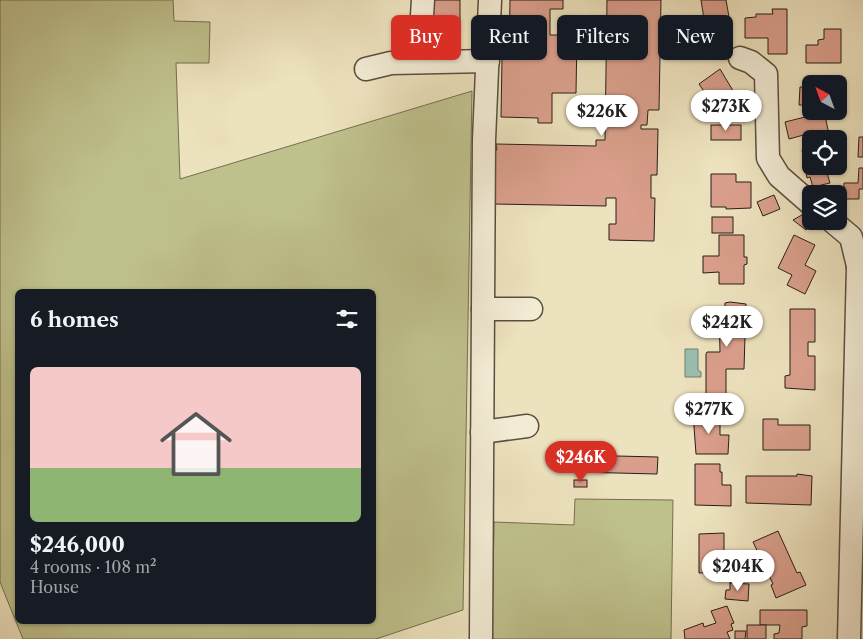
<!DOCTYPE html>
<meta charset="utf-8">
<style>
:root{--surface:#171b24;--page:#242831;--text:#f1f3f6;--muted:#9ea1a6;--line:#363941;--accent:#d93025}
body{margin:0;font-family:"Libre Caslon Text",serif;background:var(--page);color:var(--text);height:100vh;display:flex;flex-direction:column;font-size:19px;white-space:nowrap}
*{box-sizing:border-box;margin:0}
p{font-size:16px;color:var(--muted)}
.icon{flex:none;width:28px;height:28px;fill:none;stroke:currentColor;stroke-width:2;stroke-linecap:round;stroke-linejoin:round}
.map{position:relative;flex:1;overflow:hidden}
.side{position:absolute;left:15px;top:289px;width:361px;height:335px;display:flex;flex-direction:column;background:var(--surface);border-radius:8px;box-shadow:0 1px 4px #0004}
.side>*{flex:none}
.hud{position:absolute;left:391px;top:15px;width:396px;height:45px;display:flex;gap:10px}
.needle{width:32px;rotate:319deg}
.fabs{position:absolute;left:802px;top:75px;display:grid;gap:10px}
.fabs a{display:grid;place-items:center;width:45px;height:45px;border-radius:8px;background:var(--surface);box-shadow:0 1px 4px #0004;font-size:25px}
.price{position:absolute;translate:-50% -42px;padding:0 11px;border-radius:18px;background:#fff;color:#222;font-size:16px;line-height:32px;filter:drop-shadow(0 1px 2px #0008)}
.price::after{content:'';position:absolute;left:50%;top:30px;width:15px;height:11px;margin-left:-8px;background:inherit;clip-path:polygon(0 0,100% 0,50% 100%)}
.price.selected{background:var(--accent);color:#fff}
ul{padding:0;list-style:none}
li{display:grid;align-content:center;gap:10px;height:265px;padding:0 15px}
li+li{border-top:1px solid var(--line)}
li span{display:grid;place-items:center;height:155px;border-radius:8px;color:#555}
li>.icon{margin-inline-start:auto}
span .icon{width:90px;height:90px;fill:#fffc;stroke-width:1}
li b{font-size:21px}
h2{display:flex;justify-content:space-between;align-items:center;height:60px;padding:0 15px;font-size:21px}
.pill{padding:0 18px;border-radius:8px;background:var(--surface);box-shadow:0 1px 4px #0004;font-size:18px;line-height:45px}
.pill.selected{background:var(--accent);color:#fff}
.map>svg:first-child{display:block}
</style>
<div class="map">
<svg width="863" height="639" viewBox="0 0 863 639">
<rect width="100%" height="100%" fill="#ede2be"/>
<filter id="stains"><feTurbulence type="fractalNoise" baseFrequency=".004" numOctaves="4"/><feColorMatrix values="0 0 0 0 .2 0 0 0 0 .09 0 0 0 0 .02 0 0 0 .5 -.17"/></filter>
<radialGradient id="worn" r=".72"><stop offset=".6" stop-color="#630" stop-opacity="0"/><stop offset="1" stop-color="#630" stop-opacity=".3"/></radialGradient>
<g fill="#bfc18d" stroke="#746f52" fill-rule="evenodd">
<path d="M0,0H173L174,21L210,22L209,63H176L180,179L472,91L463,610L376,639H23L0,582ZM18,291H374V621H18Z"/>
<polygon points="575,499 673,500 671,639 492,639 494,522 574,525"/>
</g>
<polygon fill="#9abeae" stroke="#6d7e72" points="685,349 698,349 698,370 701,372 701,377 685,377"/>
<g fill="#da9f8c" stroke="#291d17">
<polygon points="431,0 460,0 460,50 432,50"/>
<polygon points="510,0 563,0 563,9 550,9 550,35 577,35 576,93 552,93 552,123 538,123 538,118 501,117 502,59 509,59"/>
<polygon points="607,0 661,0 659,110 648,110 647,125 641,125 641,129 658,129 657,175 651,175 651,198 655,198 654,241 609,240 609,224 616,224 616,198 606,198 606,206 493,204 489,150 497,150 496,144 596,146 596,140 605,140"/>
<polygon points="701,0 726,0 731,28 706,32"/>
<polygon points="772,9 787,9 787,54 768,54 768,38 745,38 745,18 756,17 756,14 773,14"/>
<polygon points="824,29 841,29 841,63 806,63 806,45 818,45 818,40 824,39"/>
<polygon points="720,69 744,109 724,121 699,84"/>
<polygon points="800,87 811,87 811,105 799,105"/>
<polygon points="824,111 830,139 813,139 811,133 789,139 785,122 805,117 805,114"/>
<rect x="711" y="125" width="30" height="15"/>
<polygon points="859,137 863,137 863,157 858,157"/>
<polygon points="811,147 811,166 825,166 830,183 813,187 810,177 807,178 802,150"/>
<polygon points="859,168 863,168 863,189 859,189 859,199 844,199 844,183 858,183"/>
<polygon points="711,174 736,174 736,182 751,182 751,208 726,209 726,207 711,207"/>
<polygon points="774,195 780,209 763,216 757,202"/>
<polygon points="809,211 811,214 811,221 813,221 806,230 793,220"/>
<rect x="712" y="217" width="21" height="16"/>
<polygon points="719,235 744,235 744,257 747,257 747,264 744,265 744,284 719,284 719,272 703,273 703,256 719,256"/>
<polygon points="794,235 815,245 805,265 816,271 805,294 787,285 792,275 778,268"/>
<polygon points="730,302 746,304 744,369 726,369 726,395 706,395 706,354 707,352 720,352 719,308 725,307 725,303"/>
<polygon points="790,309 815,309 815,342 808,342 808,356 815,356 815,390 785,388 785,376 790,375"/>
<polygon points="693,413 717,413 716,421 720,421 720,435 729,435 728,454 696,454"/>
<polygon points="763,419 778,419 778,425 810,425 810,450 763,450"/>
<polygon points="576,455 658,457 657,474 576,472"/>
<polygon points="695,464 720,464 720,472 722,472 722,485 731,485 731,506 695,505"/>
<polygon points="797,474 812,476 811,505 746,503 746,476 797,476"/>
<rect x="574" y="480" width="13" height="7"/>
<polygon points="778,531 797,573 800,572 806,585 776,598 771,585 773,584 753,542"/>
<polygon points="724,533 724,555 739,555 740,582 729,582 729,576 721,576 721,572 699,573 699,534"/>
<polygon points="730,583 749,584 748,601 725,599 726,590 730,590"/>
<polygon points="727,606 734,623 731,624 733,630 727,632 730,639 685,639 684,630 703,623 704,627 716,623 711,611"/>
<polygon points="760,610 807,610 807,626 802,627 802,639 774,639 774,634 779,633 780,625 760,625"/>
<rect x="747" y="625" width="19" height="14"/>
<polygon points="735,631 746,631 745,639 735,639"/>
</g>
<g fill="none" stroke-linecap="round" stroke-linejoin="round">
<defs>
<g id="minor">
<polyline points="740,58 751,62 766,74 768,158 779,176 811,204"/>
<polyline points="419,62 423,0"/>
<polyline points="366,69 391,63 488,61"/>
<polyline points="832,221 851,237 858,266"/>
<polyline points="483,309 531,309"/>
<polyline points="482,432 527,426"/>
<polyline points="481,639 484,140 490,0"/>
<polyline points="849,639 858,266 863,265"/>
</g>
</defs>
<use href="#minor" stroke="#5a4e41" stroke-width="25"/>
<use href="#minor" stroke="#f3ecd5" stroke-width="22"/>
</g>
<rect width="100%" height="100%" filter="url(#stains)"/>
<rect width="100%" height="100%" fill="url(#worn)"/>
</svg>
<div class="fabs">
<a><svg class="needle" viewBox="-14 -14 28 28"><path d="M0-13l5 13h-10z" fill="#e53935"/><path d="M0 13l5-13h-10z" fill="#9ea1a6"/></svg></a>
<a><svg class="icon" aria-label="locate" viewBox="0 0 24 24"><circle cx="12" cy="12" r="6"/><path d="M12 2v4M12 18v4M2 12h4M18 12h4"/></svg></a>
<a><svg class="icon" aria-label="layers" viewBox="0 0 24 24"><path d="M12 4l9 5-9 5-9-5zM3 14l9 5 9-5"/></svg></a>
</div>
<b class="price" style="left:726px;top:132px">$273K</b>
<b class="price" style="left:602px;top:137px">$226K</b>
<b class="price" style="left:727px;top:348px">$242K</b>
<b class="price" style="left:709px;top:435px">$277K</b>
<b class="price selected" style="left:581px;top:483px">$246K</b>
<b class="price" style="left:738px;top:592px">$204K</b>
<div class="hud">
<a class="pill selected">Buy</a>
<a class="pill">Rent</a>
<a class="pill">Filters</a>
<a class="pill">New</a>
</div>
<section class="side">
<h2>6 homes<svg class="icon" aria-label="filters" viewBox="0 0 24 24"><path d="M4 7h16M4 17h16"/><circle cx="9" cy="7" r="2"/><circle cx="15" cy="17" r="2"/></svg></h2>
<ul>
<li><span style="background:linear-gradient(#f6c9c9 65%,#8fb573 0)"><svg class="icon" aria-label="home" viewBox="0 0 24 24"><path d="M3 11l9-7 9 7M6 9v11h12V9"/></svg></span><div><b>$246,000</b><p>4 rooms · 108 m²</p><p>House</p></div></li>
</ul>
</section>
</div>
